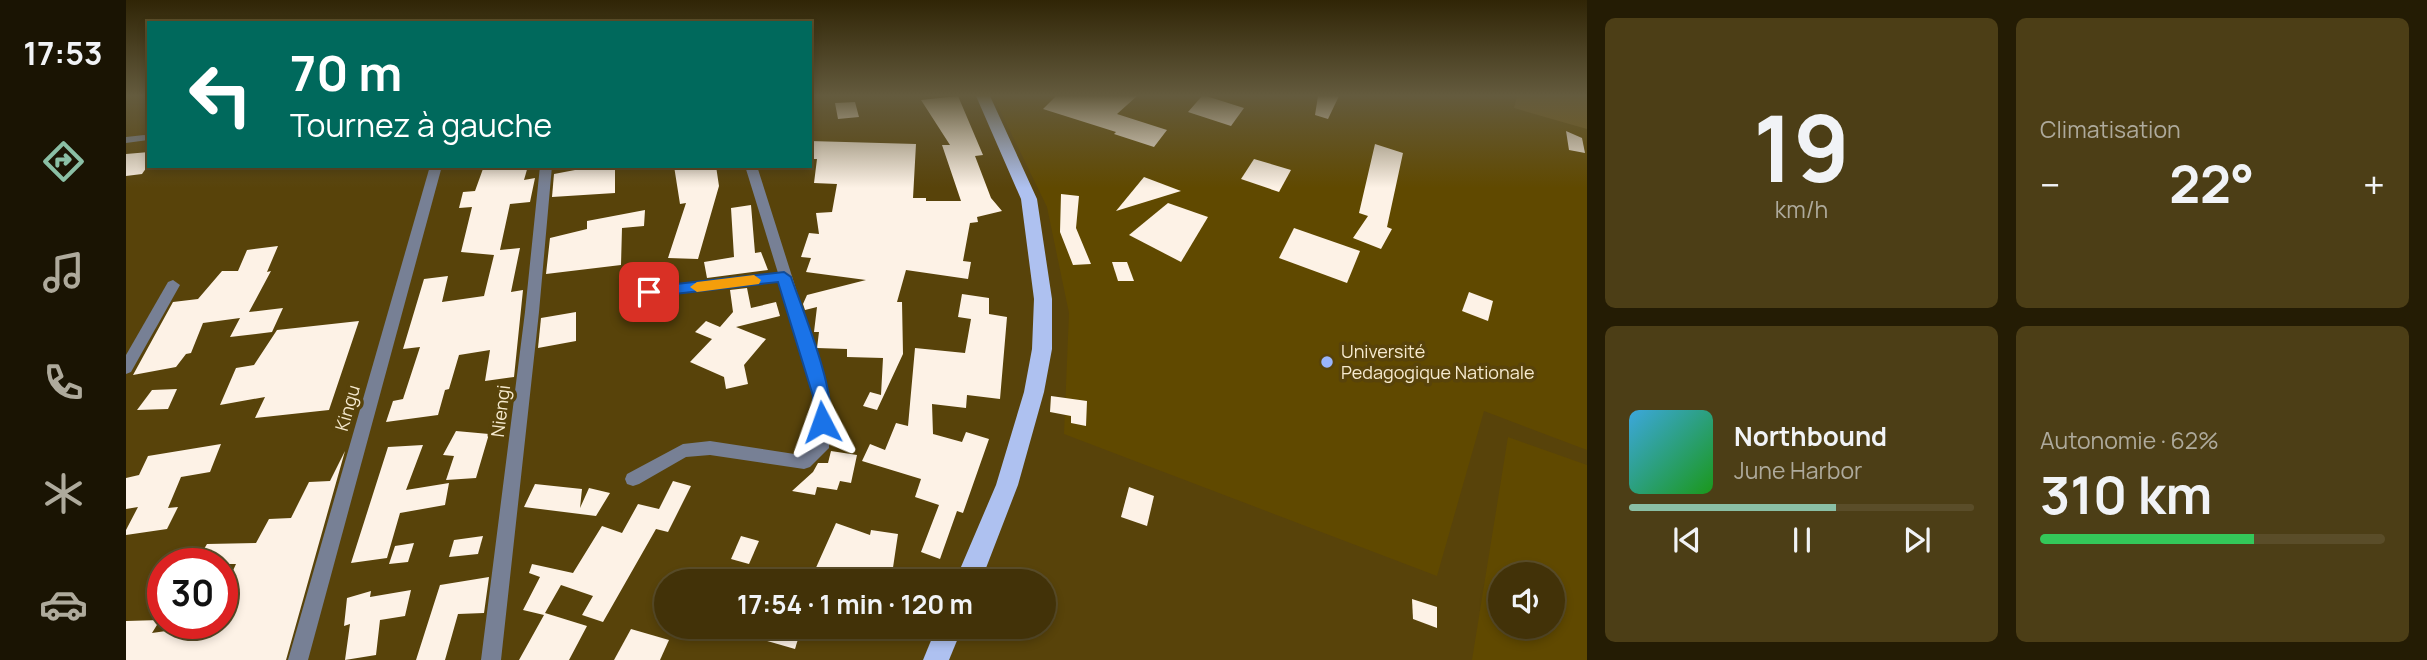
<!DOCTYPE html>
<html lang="fr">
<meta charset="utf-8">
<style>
body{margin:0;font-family:Manrope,sans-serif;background:#4c3e16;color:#f1f3f6;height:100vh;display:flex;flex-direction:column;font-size:26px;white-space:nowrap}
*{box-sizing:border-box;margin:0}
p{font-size:23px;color:#aeaa9c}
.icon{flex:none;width:38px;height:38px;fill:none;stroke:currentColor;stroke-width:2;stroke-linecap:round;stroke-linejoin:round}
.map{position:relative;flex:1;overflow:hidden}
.side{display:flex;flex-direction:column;gap:18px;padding:18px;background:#241c04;width:840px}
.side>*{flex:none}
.banner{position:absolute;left:21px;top:21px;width:665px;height:147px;border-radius:0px;box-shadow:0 4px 10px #0003,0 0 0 2px #5a4d29;background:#00695c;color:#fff;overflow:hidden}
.fabs{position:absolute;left:1362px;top:562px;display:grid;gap:14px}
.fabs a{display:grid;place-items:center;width:77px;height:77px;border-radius:50%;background:#423208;box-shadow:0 4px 10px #0003,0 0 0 2px #5a4d29;font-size:35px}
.speed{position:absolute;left:21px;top:548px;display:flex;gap:14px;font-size:35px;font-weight:700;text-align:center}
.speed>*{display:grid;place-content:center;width:91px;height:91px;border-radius:50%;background:#423208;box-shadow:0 4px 10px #0003,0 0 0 2px #5a4d29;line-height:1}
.speed .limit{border:10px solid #d22;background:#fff;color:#111}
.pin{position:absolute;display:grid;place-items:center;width:60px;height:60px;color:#fff;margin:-30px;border-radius:14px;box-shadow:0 4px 10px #0006}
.me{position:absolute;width:77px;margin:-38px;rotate:356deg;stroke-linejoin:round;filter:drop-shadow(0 0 5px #0008)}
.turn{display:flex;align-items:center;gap:24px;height:147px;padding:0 28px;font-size:32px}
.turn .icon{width:91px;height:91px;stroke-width:2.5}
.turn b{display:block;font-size:49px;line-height:60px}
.big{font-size:52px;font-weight:700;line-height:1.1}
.side .widget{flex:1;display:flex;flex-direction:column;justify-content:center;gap:10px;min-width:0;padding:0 24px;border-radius:10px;background:#4c3e16}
.side .dial{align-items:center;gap:0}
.dial b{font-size:91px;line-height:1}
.song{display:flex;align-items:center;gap:21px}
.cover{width:84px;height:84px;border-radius:10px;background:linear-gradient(135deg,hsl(200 70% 55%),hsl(120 70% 35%))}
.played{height:7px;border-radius:4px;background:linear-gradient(90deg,#8abfa5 60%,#5a4d29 60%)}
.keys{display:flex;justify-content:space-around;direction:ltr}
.heat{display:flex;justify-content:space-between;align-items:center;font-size:38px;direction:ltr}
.charge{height:10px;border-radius:5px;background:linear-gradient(90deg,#34c759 62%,#5a4d29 0)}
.side .tiles{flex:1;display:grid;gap:18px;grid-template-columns:repeat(2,1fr)}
.trip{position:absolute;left:528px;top:569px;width:402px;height:70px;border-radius:35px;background:#423208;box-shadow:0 4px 10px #0003,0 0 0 2px #5a4d29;font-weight:700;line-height:70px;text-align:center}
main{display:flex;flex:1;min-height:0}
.menu{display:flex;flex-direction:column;width:126px;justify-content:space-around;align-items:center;background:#1a1403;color:#aeaa9c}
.menu .icon{width:49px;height:49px}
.menu .current{color:#8abfa5}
.menu b{font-size:32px;color:#f1f3f6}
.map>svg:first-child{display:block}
.built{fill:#604900;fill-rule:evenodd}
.green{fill:#775d14}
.building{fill:#fdf2e6}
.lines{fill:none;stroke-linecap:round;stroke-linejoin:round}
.minor{fill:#778095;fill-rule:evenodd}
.trunk{fill:#aec1f0;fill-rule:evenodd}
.route{fill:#1a73e8;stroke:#114b97;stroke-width:2}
.slow{fill:#f59e0b}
.poi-dot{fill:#99b5fd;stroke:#58430a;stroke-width:2.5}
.labels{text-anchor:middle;stroke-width:7;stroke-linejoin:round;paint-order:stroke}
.poi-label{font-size:18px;fill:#f6eacf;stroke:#58430a;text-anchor:start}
.street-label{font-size:18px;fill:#f6eacf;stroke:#58430a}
</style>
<main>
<nav class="menu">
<b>17:53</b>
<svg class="icon current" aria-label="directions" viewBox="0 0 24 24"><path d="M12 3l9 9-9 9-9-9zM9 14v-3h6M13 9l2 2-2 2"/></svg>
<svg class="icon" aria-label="music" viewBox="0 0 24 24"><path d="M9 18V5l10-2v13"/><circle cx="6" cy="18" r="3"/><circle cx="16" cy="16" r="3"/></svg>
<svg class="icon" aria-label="phone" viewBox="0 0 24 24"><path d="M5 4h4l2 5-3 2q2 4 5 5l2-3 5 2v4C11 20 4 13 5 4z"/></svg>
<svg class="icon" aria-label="climate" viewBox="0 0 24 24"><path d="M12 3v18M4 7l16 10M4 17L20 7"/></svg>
<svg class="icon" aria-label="car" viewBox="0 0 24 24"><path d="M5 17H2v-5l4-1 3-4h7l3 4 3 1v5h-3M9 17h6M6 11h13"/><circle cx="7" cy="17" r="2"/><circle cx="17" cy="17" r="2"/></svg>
</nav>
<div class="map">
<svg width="1461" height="660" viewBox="0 0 1461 660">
<rect width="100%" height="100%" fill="#58430a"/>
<g class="built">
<polygon points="867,96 1461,96 1461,450 1358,411 1311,576 938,434 943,313 921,207"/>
<path d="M1382,437l79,28v195h-115zM1374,574h52v52h-52z"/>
</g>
<polygon class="green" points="1391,96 1461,96 1461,129 1388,108"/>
<g class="building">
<polygon points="832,96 857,155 849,156 865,198 876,211 851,217 852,222 844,223 837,261 845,262 842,279 780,270 771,302 776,302 777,354 751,410 737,406 744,392 755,395 757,358 721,357 721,349 691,348 693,332 688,332 691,307 679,310 677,304 681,295 740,280 680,272 685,258 675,257 683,233 693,234 690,213 706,212 711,184 688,183 691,159 684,159 684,141 790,144 787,198 800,198 800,201 835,201 816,145 824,145 795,100"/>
<polygon points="930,96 1011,96 991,114 1041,130 1028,147 988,134 990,132 917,109"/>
<polygon points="1076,96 1080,96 1118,108 1105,126 1062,112"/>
<polygon points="1192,96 1213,96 1202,119 1189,115"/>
<polygon points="729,102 733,117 712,119 709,103"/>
<polygon points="1440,131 1456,138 1459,153 1443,150"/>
<polygon points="1249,144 1277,153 1261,227 1266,229 1255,249 1227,238 1242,216 1233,213"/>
<polygon points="23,152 23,164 16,174 0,176 0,154"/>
<polygon points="1128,159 1165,170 1153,192 1115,179"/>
<polygon points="358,166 402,166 398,180 409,178 404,202 384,204 374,250 394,248 385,292 397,290 388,377 359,381 364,350 333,355 323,389 319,390 312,415 260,422 267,401 277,399 294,347 277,349 298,279 322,276 316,302 358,296 368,255 335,252 346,207 333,208 337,192 349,191"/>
<polygon points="470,166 489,166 489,193 426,197 428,174"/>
<polygon points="548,166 590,166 593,186 572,259 542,258 560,203 554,204"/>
<polygon points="1018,177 1055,191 990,211"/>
<polygon points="935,194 953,196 950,228 965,264 947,265 934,232"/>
<polygon points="1042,203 1082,217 1055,262 1003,235"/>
<polygon points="625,205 629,253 635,252 642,270 581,278 578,262 608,257 605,208"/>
<polygon points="519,210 518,226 496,228 495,265 420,274 424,238 461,229 461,221"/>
<polygon points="1168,228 1234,251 1221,283 1153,258"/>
<polygon points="152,246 141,272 145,271 123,312 157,308 146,332 104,337 114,318 77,323 65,353 60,354 50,367 7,375 47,302 72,299 96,271 112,271 121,250"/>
<polygon points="986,262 1001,262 1008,281 992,281"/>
<polygon points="621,288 625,308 650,302 654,316 610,327 640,339 618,365 622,384 600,389 598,377 564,362 586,339 569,332 580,321 594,327 607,312 604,290"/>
<polygon points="1343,292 1367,301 1362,321 1336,311"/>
<polygon points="836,294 863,298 863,314 881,317 874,399 841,395 840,408 806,404 807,434 836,442 840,432 863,439 837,513 831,511 814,559 795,552 813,505 789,497 795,479 736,461 744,444 759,450 770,423 782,426 789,348 839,353 845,319 832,317"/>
<polygon points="517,297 523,300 549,297 550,311 518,315"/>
<polygon points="450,312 450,341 412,348 415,318"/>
<polygon points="233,321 203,410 129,418 139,397 94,405 110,368 128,365 151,330"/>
<polygon points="51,389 42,409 11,410 26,390"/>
<polygon points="925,396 961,401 960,426 945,423 945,416 924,412"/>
<polygon points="330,431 363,434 350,478 320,480 328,456 317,455"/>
<polygon points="95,444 84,472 55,477 42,508 52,507 41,529 0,535 0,530 12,507 0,509 0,478 13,475 22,456"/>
<polygon points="297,445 280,490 323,483 319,505 274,513 261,558 225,563 262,447"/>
<polygon points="219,451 160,660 0,660 0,621 34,620 26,633 96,623 96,607 109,576 104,577 110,564 69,564 81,544 130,543 143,519 165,518 183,482 204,481"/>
<polygon points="705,451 731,455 725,483 714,481 711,490 691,487 689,495 666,491 687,472 692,463 702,463"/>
<polygon points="547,481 565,486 542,532 530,529 477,622 456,615 467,596 435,585 419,613 461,626 443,660 393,660 418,615 397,610 414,577 403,573 406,564 447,573 476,526 496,533 512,504 533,509"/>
<polygon points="409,484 456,489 454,508 463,488 484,493 470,516 398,507"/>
<polygon points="1003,487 1028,496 1021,526 995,517"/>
<polygon points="710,523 744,535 745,530 772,534 765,581 684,581"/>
<polygon points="357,536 352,554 323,557 328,540"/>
<polygon points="615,536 633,541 623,564 605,559"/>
<polygon points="288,543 282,562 263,564 269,546"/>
<polygon points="363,577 358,613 332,614 319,660 290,660 314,585"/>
<polygon points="285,590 279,616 254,620 250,655 219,660 224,624 218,626 221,598 245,591 244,597"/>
<polygon points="1286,599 1311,607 1311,628 1287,619"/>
<polygon points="608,626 676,626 669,649 607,631"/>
<polygon points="505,629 543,640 534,660 488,660"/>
</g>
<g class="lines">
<g class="minor">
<polygon points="18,135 22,136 22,140 0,143 0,137"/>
<polygon points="304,166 316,166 182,660 162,660"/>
<polygon points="414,166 426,166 413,312 375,660 355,660 399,312"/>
<polygon points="619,166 631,166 704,396 703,448 684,467 678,469 584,455 560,457 513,484 507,486 501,484 499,479 501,474 557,444 584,441 675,455 687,445 688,396 654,282 523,297 516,292 523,287 652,273"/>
<polygon points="47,280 54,285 5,372 0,374 0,355 42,282"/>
</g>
<g class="trunk">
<polygon points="850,96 864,96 911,199 926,299 926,349 918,392 892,485 855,581 829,581 870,485 898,392 906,349 908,299 895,199"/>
<polygon points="811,626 837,626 823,660 797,660"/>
</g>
</g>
<linearGradient id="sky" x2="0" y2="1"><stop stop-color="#302506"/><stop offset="0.51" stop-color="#645b3e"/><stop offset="1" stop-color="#645b3e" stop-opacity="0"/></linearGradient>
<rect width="1461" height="188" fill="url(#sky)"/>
<path class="route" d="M658,272l7,5c10,29 50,125 37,150h-13l-2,-5v-26l-35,-114 -129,15 -7,-5 7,-5z"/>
<polygon class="slow" points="628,275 635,280 633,284 571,292 564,287 571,282"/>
<circle class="poi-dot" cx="1201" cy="362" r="7"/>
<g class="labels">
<g class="poi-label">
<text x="1215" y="358">Université<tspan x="1215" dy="21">Pedagogique Nationale</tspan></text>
</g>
<g class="street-label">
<text transform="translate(222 408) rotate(-74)" y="6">Kingu</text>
<text transform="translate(375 411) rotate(-83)" y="6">Niengi</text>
</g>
</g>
</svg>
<div class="fabs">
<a><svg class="icon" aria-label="sound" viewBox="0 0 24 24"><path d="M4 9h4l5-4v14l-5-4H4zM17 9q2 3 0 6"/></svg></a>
</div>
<div class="speed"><div class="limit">30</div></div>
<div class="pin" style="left:523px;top:292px;background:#d93025"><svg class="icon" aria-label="arrive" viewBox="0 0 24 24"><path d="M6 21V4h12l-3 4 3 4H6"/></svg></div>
<svg class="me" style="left:696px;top:422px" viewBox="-20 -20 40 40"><path d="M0-17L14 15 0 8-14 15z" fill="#1a73e8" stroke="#fff" stroke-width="4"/></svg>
<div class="trip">17:54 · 1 min · 120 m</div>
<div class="banner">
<div class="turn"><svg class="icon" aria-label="left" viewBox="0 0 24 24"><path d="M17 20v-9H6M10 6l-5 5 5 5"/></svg><div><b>70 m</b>Tournez à gauche</div></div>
</div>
</div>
<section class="side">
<div class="tiles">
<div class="widget dial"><b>19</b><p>km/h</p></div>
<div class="widget"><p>Climatisation</p>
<div class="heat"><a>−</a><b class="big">22°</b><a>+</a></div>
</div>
<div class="widget">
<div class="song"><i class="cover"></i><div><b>Northbound</b><p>June Harbor</p></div></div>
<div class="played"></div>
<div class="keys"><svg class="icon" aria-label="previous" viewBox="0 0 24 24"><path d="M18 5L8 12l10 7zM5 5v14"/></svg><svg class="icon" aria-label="pause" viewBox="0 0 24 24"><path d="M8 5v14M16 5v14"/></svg><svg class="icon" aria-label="next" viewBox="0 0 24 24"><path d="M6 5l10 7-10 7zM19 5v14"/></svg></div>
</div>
<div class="widget"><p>Autonomie · 62%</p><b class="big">310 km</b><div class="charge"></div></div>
</div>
</section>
</main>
